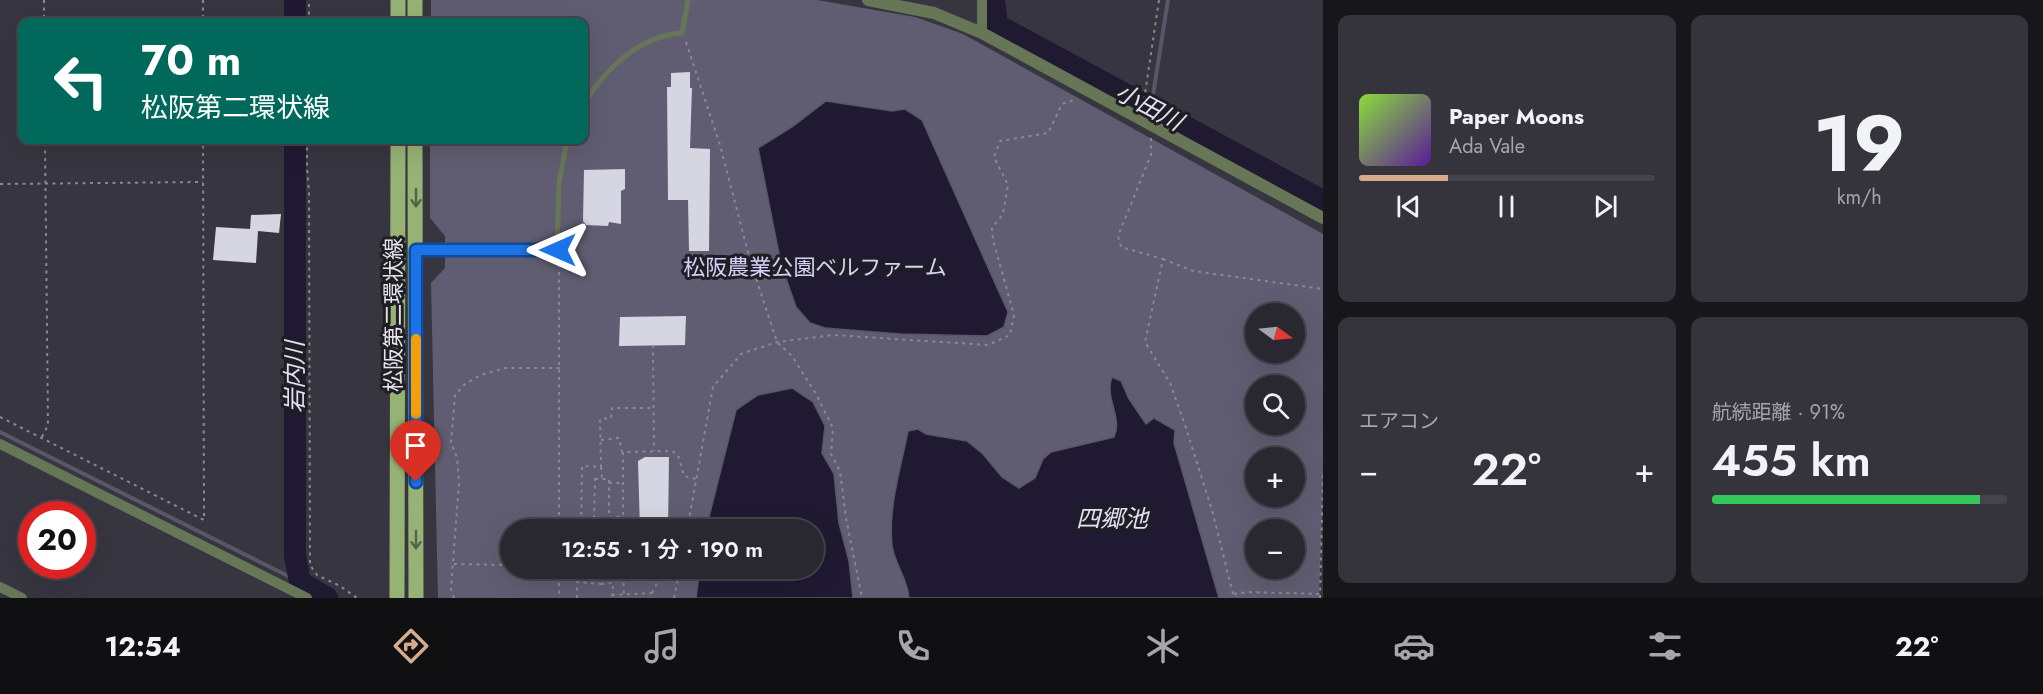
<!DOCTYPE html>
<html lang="ja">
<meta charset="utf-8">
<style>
body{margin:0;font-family:Jost,"Noto Sans JP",sans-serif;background:#35343c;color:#f1f3f6;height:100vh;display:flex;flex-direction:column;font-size:22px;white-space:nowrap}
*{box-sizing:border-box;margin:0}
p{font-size:20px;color:#a5a6ab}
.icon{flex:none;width:33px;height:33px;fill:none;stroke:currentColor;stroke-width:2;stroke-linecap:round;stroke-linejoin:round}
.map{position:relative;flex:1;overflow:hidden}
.sheet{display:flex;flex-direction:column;gap:15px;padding:15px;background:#17161a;width:720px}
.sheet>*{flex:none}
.top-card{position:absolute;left:18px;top:18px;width:570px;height:126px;border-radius:12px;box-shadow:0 6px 24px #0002,0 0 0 2px #45444c;background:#00695c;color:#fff;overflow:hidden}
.needle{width:39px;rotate:105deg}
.controls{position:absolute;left:1245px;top:303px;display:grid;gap:12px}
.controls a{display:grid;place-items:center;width:60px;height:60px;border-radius:50%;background:#292830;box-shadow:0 6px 24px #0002,0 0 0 2px #45444c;font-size:30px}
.speed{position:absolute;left:18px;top:501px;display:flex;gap:12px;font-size:30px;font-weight:700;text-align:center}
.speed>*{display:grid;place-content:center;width:78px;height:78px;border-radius:50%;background:#292830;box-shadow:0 6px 24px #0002,0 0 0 2px #45444c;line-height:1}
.speed .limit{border:9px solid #d22;background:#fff;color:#111}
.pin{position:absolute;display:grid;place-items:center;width:51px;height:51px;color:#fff;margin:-62px -26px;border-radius:50% 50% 50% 0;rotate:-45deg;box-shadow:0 0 6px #0007}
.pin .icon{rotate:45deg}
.me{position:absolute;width:66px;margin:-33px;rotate:270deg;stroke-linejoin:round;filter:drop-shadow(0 0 4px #0008)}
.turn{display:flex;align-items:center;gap:21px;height:126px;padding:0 24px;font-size:27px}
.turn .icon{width:78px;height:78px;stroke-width:2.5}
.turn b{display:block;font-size:42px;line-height:51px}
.big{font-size:45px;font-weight:600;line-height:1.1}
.sheet .tile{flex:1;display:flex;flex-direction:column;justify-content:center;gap:9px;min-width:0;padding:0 21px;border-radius:12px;background:#35343c}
.sheet .dial{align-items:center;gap:0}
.dial b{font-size:78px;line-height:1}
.song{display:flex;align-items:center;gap:18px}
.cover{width:72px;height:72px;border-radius:9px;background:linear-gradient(135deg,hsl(90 70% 55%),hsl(270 70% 35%))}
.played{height:6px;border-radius:3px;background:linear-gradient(90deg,#d6ab8b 30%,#45444c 30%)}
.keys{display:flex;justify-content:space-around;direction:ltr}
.heat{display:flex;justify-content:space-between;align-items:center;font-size:33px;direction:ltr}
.charge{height:9px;border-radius:4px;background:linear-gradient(90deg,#34c759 91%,#45444c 0)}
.sheet .tiles{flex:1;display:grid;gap:15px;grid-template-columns:repeat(2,1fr)}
.trip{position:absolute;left:500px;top:519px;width:324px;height:60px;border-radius:30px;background:#292830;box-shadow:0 6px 24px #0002,0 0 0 2px #45444c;font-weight:600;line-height:60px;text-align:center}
.tab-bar{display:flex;height:96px;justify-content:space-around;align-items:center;background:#101013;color:#a5a6ab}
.tab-bar .icon{width:42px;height:42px}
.tab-bar .current{color:#d6ab8b}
.tab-bar b{font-size:27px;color:#f1f3f6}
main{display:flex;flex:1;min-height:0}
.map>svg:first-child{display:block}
.green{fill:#605d72;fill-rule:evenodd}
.water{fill:#1f1932;stroke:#5a5669;stroke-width:1.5}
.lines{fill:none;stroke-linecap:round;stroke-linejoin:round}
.stream{stroke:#5a5669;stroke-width:4}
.river{stroke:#1f1932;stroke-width:22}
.building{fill:#d6d5e2}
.path{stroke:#8a8991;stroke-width:2;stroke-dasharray:3 4.5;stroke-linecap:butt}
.service{stroke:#687658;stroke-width:5}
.minor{stroke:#687658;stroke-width:10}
.tertiary{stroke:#687658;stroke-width:12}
.primary{stroke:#96b375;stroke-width:15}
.oneway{stroke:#556148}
.route-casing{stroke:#114b97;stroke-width:15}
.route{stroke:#1a73e8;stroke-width:10}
.slow{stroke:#f59e0b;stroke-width:10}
.labels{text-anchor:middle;stroke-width:6;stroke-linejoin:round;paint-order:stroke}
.park-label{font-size:22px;fill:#d7d0fd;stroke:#1f1e23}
.street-label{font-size:22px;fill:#e4e4ea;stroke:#1f1e23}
.water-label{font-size:24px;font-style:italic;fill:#e2dff6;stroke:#1f1e23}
</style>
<main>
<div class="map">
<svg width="1323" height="598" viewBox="0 0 1323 598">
<rect width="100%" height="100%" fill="#373640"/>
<path class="green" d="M431,0h386l98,17 48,17 360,200v248l-4,116h-881l-7,-315 14,-15v-32l-15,-18v-78h154v-118h-153zM1256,314h38v38h-38zM1256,386h38v38h-38zM1256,458h38v38h-38zM510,530h303v38h-303zM1256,530h38v38h-38z"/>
<g class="water">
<polygon points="826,101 892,111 905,109 922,120 1008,312 1004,327 987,336 900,334 825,328 810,323 796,307 781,264 758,148 792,127"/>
<path d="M1112,377l9,4 8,18 17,25 8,-6 21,12 -1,13 45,155h-310c-1,-19 -15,-35 -17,-53 -4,-38 9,-77 16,-114l10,-2 8,5 41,7 16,13 19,23 17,11 16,-10 8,-19 8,-7 63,-15c9,-20 -10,-39 -2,-60z"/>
<polygon points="792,388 813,402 825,426 822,453 834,474 839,523 849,561 853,598 696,598 700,569 813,568 813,530 706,529 736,410 758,395"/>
</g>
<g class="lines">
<g class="stream">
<polyline points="1151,108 1168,0"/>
<polyline points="0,432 300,582"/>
</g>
<g class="river">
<polyline points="994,0 997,25 1323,201"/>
<polyline points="295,22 295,0"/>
<polyline points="295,140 295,556 300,582 327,598"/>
</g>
</g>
<g class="building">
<polygon points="690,72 690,88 692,88 690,148 710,149 709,251 689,251 688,200 668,200 667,87 671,87 671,73"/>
<polygon points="625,169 625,189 621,191 621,224 609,222 608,226 586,225 583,221 584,170"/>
<polygon points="281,214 279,233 258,231 256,263 213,260 216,227 250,229 251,215"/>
<polygon points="686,316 685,345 619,346 620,317"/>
<polygon points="645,457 669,457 668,530 640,530 638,461"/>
</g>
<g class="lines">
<g class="path">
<polyline points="44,0 44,22"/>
<polyline points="203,0 203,22"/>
<polyline points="309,22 309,0"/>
<polyline points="686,42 720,145 750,260 777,342 792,356 816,394 833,428 831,454 840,471 846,518 862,598"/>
<polyline points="1143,107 1159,0"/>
<polyline points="1151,138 1151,155 1118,236 1121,247 1163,259 1145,342 1170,383 1185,425 1212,510 1234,598"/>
<polyline points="307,140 307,168 309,192 310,565 317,575 340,586 357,598"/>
<polyline points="0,184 203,182"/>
<polyline points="1163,259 1193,271 1323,289"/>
<polyline points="653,345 654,451"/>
<polyline points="0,417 204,520 203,140"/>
<polyline points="42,437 48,425 45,140"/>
<polyline points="601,440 619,438 622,452"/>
<polyline points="601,467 602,479"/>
<polygon points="595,479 609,479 609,518 594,518"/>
<polyline points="609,483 623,483"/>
<polyline points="609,518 623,516"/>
<polyline points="559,530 559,258 566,258"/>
<polyline points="581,530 582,466 601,467 600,419 611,418 612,408 653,408"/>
<polyline points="623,530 623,452 672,451 678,455 684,476 696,479"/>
<polyline points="687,530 713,387 741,354 777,342 833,335 988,345 1010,335 1014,315 993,240 992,228 1003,214 1008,185 994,157 1000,141 1048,133 1062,104 1077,99"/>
<polyline points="454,564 510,565"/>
<polyline points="559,568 559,598"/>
<polyline points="623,568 624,598"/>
<polyline points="601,584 613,583 612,598"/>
<polyline points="652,593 657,583 657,568"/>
<polyline points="1234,594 1247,592 1320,594"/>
<polyline points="612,595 652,593 651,598"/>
<polyline points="454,598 451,589 459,483 457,458 451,443 455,395 465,384 481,375 505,368 560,368"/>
<polyline points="577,598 577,582 601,584 601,568"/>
<polyline points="674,598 680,568"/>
<polyline points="1320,598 1323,475"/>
</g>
<g class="service">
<path d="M584,104c21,-35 55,-68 98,-71l6,-33"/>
<polyline points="416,250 557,250 559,183 567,140"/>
</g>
<g class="minor">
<polyline points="982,0 982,33"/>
<polyline points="0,444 307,598"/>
<polyline points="0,587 22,598"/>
</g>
<polyline class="tertiary" points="868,0 934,13 982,33 1323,218"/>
<g class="primary">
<polyline points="415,0 415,22"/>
<polyline points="398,22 398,0"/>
<polyline points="415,140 416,598"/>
<polyline points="397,598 398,140"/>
</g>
</g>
<defs><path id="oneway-shaft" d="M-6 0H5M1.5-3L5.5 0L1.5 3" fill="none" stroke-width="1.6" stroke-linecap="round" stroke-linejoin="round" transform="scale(1.5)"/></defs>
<g class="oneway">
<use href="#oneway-shaft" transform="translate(416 198) rotate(90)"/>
<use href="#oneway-shaft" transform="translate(416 540) rotate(90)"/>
</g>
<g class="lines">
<defs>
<polyline id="route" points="416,482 416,250 558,250"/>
</defs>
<use href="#route" class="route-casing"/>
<use href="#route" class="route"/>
<polyline class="slow" points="416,339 416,414"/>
</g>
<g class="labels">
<g class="park-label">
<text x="815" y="275">松阪農業公園ベルファーム</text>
</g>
<g class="street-label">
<text transform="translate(393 315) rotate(-90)" y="8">松阪第二環状線</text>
</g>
<g class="water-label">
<text transform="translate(1149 107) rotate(28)" y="8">小田川</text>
<text transform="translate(295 377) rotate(-90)" y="8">岩内川</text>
<text x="1112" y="527">四郷池</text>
</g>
</g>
</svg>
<div class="controls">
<a><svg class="needle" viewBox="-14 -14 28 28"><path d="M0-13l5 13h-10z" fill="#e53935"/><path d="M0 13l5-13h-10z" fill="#a5a6ab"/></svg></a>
<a><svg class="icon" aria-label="search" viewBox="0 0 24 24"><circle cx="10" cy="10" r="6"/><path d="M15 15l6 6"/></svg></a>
<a>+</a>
<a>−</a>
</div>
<div class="speed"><div class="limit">20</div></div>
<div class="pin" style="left:416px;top:482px;background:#d93025"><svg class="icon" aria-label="arrive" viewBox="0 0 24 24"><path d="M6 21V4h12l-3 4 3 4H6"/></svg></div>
<svg class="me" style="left:558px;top:250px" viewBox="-20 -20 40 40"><path d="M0-17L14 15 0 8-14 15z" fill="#1a73e8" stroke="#fff" stroke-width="4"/></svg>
<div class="trip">12:55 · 1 分 · 190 m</div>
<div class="top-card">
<div class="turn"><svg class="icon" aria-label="left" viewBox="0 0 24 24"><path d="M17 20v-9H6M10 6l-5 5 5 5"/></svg><div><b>70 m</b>松阪第二環状線</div></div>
</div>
</div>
<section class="sheet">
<div class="tiles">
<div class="tile">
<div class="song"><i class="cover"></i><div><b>Paper Moons</b><p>Ada Vale</p></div></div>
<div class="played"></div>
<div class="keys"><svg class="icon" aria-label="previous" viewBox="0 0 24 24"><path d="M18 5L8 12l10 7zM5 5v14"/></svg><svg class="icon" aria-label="pause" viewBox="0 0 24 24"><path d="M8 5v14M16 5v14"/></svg><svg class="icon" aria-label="next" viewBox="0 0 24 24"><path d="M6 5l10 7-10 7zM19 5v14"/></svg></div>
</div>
<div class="tile dial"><b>19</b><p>km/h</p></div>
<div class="tile"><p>エアコン</p>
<div class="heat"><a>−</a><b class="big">22°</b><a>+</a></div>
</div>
<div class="tile"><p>航続距離 · 91%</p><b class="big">455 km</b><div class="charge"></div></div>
</div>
</section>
</main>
<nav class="tab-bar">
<b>12:54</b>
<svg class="icon current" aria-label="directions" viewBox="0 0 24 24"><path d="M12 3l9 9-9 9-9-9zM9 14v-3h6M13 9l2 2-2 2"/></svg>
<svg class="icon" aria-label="music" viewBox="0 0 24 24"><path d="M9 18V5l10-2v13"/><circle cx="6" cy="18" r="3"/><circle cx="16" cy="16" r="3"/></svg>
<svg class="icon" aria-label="phone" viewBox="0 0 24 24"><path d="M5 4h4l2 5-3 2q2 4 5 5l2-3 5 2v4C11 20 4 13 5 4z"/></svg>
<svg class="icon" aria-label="climate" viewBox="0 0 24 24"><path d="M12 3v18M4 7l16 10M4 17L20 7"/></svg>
<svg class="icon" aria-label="car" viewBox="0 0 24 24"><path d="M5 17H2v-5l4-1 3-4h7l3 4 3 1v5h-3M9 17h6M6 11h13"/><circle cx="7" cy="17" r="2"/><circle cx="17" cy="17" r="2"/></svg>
<svg class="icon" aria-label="filters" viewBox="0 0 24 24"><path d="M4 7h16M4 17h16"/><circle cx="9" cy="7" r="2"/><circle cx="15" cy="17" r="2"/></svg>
<b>22°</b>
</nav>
